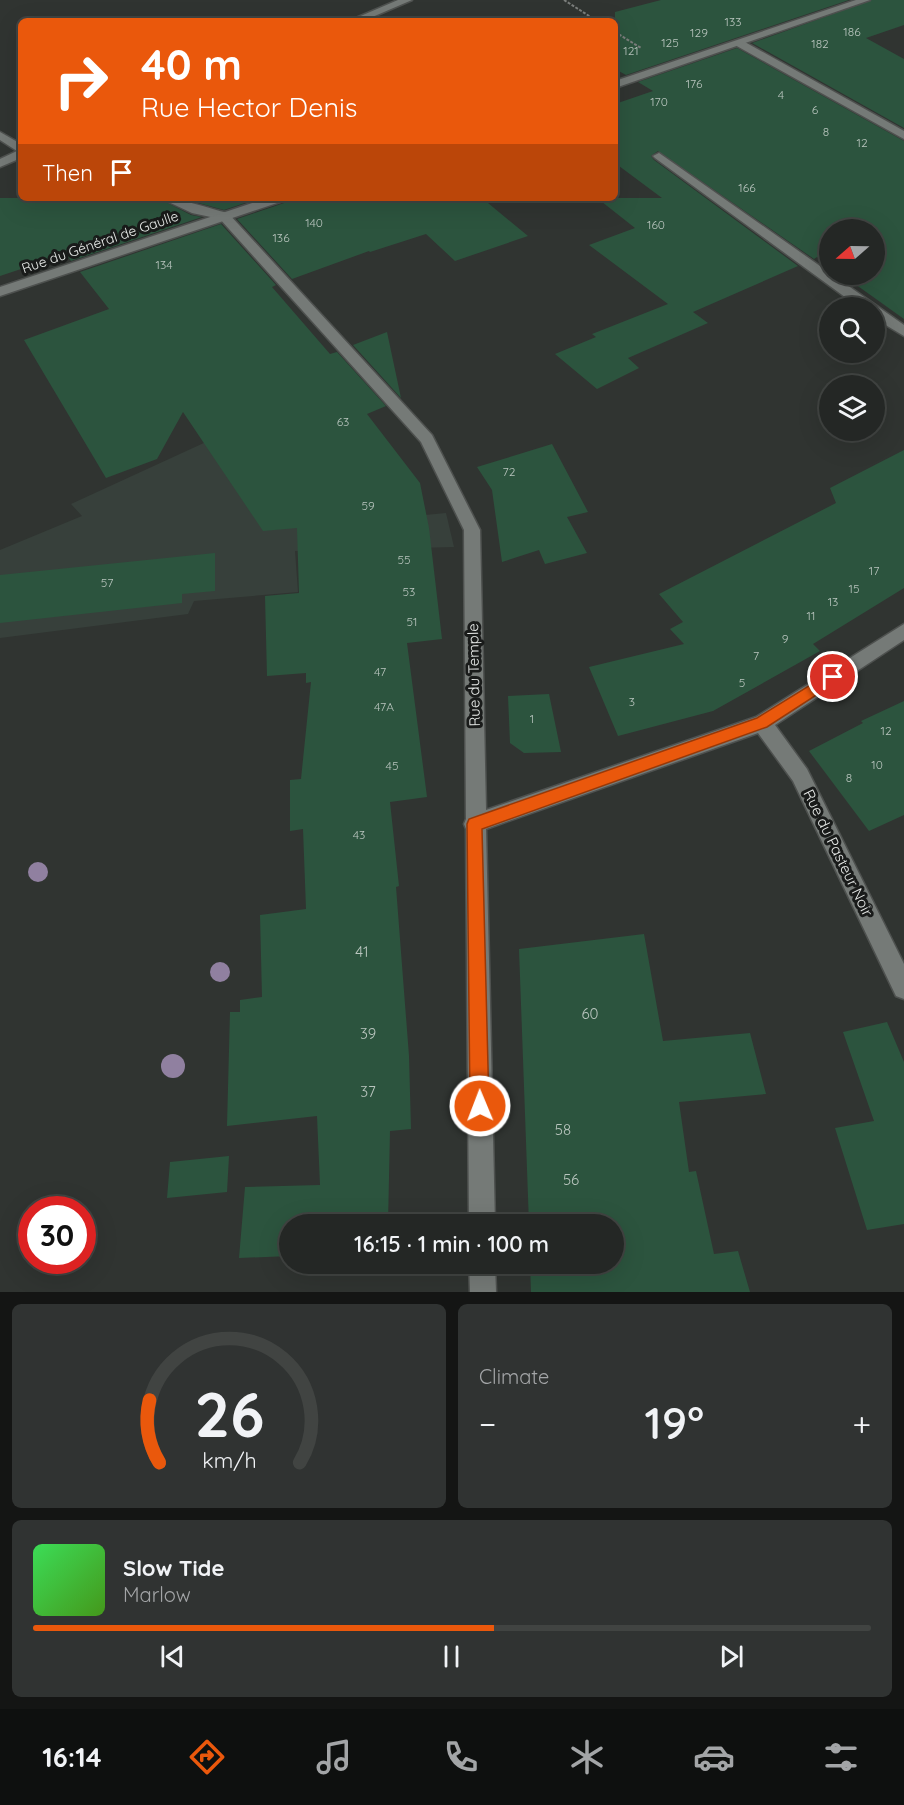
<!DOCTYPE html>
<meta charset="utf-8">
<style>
body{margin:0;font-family:Quicksand,sans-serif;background:#303332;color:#f1f3f6;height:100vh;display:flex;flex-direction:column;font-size:22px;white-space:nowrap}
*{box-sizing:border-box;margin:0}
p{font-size:20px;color:#a3a5a7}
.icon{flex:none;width:33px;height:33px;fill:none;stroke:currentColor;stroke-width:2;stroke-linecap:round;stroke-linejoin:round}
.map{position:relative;height:1292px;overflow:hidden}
.drawer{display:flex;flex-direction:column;gap:12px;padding:12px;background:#141514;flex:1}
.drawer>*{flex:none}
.top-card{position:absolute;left:18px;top:18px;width:600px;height:183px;border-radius:9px;box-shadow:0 6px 24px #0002,0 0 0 2px #414442;background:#ea580c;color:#fff;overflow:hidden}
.needle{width:39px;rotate:250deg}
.fabs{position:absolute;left:819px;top:219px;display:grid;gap:12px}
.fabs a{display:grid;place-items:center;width:66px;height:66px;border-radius:50%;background:#242725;box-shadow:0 6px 24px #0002,0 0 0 2px #414442;font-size:30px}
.speed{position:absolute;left:18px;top:1196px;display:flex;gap:12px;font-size:30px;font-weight:700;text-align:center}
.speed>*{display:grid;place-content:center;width:78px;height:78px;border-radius:50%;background:#242725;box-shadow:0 6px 24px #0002,0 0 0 2px #414442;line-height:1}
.speed .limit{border:9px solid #d22;background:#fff;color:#111}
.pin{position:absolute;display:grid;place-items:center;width:51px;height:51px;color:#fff;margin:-26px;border:3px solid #fff;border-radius:50%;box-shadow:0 2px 6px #0007}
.me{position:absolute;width:66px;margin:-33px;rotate:359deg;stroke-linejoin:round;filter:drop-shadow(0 0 4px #0008)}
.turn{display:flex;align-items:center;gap:21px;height:126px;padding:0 24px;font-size:27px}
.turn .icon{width:78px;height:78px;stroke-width:2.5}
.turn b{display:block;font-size:42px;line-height:51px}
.then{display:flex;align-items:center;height:57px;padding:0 24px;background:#0003;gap:12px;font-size:22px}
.big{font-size:45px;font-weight:600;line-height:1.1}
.drawer .card{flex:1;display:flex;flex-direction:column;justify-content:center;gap:9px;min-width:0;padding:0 21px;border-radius:9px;background:#303332}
.drawer .dial{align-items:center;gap:0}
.dial svg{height:156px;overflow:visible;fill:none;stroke:#414442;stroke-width:7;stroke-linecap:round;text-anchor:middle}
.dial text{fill:#f1f3f6;stroke:none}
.song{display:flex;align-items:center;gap:18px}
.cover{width:72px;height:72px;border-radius:9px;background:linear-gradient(135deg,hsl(130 70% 55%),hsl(100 70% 35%))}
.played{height:6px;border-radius:3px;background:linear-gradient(90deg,#ea580c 55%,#414442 55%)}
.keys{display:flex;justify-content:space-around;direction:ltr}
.heat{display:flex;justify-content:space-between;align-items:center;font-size:33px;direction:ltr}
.drawer .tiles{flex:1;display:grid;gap:12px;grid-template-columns:1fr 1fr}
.card:last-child{grid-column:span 2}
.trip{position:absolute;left:279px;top:1214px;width:345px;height:60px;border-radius:30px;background:#242725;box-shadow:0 6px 24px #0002,0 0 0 2px #414442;font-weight:600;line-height:60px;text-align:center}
.tab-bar{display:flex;height:96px;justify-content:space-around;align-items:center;background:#0e100f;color:#a3a5a7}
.tab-bar .icon{width:42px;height:42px}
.tab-bar .selected{color:#ea580c}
.tab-bar b{font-size:27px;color:#f1f3f6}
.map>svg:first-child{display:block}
.built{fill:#37403b}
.building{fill:#2c543e}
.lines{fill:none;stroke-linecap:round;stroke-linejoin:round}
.lane-casing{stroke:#4e514f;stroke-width:3}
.street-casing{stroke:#4e514f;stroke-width:3}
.secondary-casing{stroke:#4e514f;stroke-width:3}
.path{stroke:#7a7d7b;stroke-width:2;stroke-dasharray:3 1.5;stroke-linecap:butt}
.lane{fill:#757a77;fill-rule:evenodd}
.street{fill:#757a77;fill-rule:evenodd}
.secondary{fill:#757a77;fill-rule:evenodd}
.tree{fill:#9080a0}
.route{fill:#ea580c;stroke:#983908;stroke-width:1.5}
.labels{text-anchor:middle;stroke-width:6;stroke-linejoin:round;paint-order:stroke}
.number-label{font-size:12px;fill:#b9c5be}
.far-street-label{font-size:14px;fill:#e8ebe9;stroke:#191b1a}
.street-label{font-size:15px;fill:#e8ebe9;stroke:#191b1a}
.near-number-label{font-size:15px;fill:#b9c5be}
</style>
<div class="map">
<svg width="904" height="1292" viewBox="0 0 904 1292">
<rect width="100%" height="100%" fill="#303431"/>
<polygon class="built" points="206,442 267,530 446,513 454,547 295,551 298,592 194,601 188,614 0,638 0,550 82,516 71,504"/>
<g class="building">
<polygon points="661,0 849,0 626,75 615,69 615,12"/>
<polygon points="872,0 904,0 904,25 866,38 904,59 904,128 752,43"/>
<polygon points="737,48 904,141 904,319 841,274 874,274 874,230 830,230 830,266 817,257 814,259 658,151 651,156 654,160 798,266 693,312 708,323 628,358 639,368 597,389 555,354 596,337 592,334 668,304 589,245 635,228 597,198 662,198 615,163 615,104 653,91 638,82"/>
<polygon points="0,198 158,198 191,215 202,217 71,261 66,254 0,276"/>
<polygon points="180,198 260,198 224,210"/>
<polygon points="287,198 482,198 528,236 455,261 426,234 370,252 369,251 292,279 237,219 284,203"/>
<polygon points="221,224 276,285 272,287 330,354 337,352 386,406 367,414 420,483 429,528 442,639 407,643 427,797 390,802 399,886 396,887 409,1056 411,1129 390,1131 388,1224 290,1224 290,1256 239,1258 245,1187 320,1185 317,1116 227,1126 230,1012 240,1012 240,1000 262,997 260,915 306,909 303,829 290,831 290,780 301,779 311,682 306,683 306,673 267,676 265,596 299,593 297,528 263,531 183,412 157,459 106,478 24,340 109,309 80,272"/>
<polygon points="387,332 401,398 353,345"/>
<polygon points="552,444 588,512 567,517 587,553 545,564 539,550 502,562 492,490 477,467"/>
<polygon points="904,450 904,588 813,644 820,651 713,711 618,736 589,667 684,644 670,629 683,622 659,594 836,503 830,488"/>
<polygon points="215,553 215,591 182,594 182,603 0,623 0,575"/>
<polygon points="549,694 561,752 524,753 510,743 508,696"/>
<polygon points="904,701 904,815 869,831 809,751 863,723 861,721"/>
<polygon points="644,934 663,1041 750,1033 766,1094 679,1102 689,1172 696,1171 714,1254 738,1251 750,1292 531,1292 530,1263 614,1263 614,1224 529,1224 519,949"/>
<polygon points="887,1022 904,1062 904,1224 867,1230 835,1128 874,1121 843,1032"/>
<polygon points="229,1156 227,1192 167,1198 170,1162"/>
</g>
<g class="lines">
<defs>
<polygon id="lane" points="659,153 904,325 904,336 874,318 874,308 860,308 655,158 653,156"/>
<g id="street">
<polygon points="398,0 412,0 363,21 349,21"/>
<polygon points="735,41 743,41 904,131 904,139 735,45"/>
<polygon points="0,132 21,144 21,158 0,167 0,159 17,151 0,140"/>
<path d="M160,198c23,0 46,10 68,15l204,222 48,95 6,280 270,-93 148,-93v16l-129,85 32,44 97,195v35l-8,-3 -103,-215 -35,-48 -272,96 9,395h-26l-3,-395 -2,-5 2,-5 -2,-289 -43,-88 -201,-223 -28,-6z"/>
<polygon points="469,1263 495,1263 496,1292 470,1292"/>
</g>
<g id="secondary">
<polygon points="856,0 870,0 615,88 615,81"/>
<polygon points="267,198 285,198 283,201 0,296 0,287"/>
</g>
</defs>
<use href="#lane" class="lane-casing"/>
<use href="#street" class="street-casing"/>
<use href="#secondary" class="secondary-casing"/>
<g class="path">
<polyline points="564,0 597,21"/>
<polyline points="615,32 641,48"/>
</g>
<use href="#lane" class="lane"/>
<use href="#street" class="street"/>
<use href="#secondary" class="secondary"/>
</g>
<g class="tree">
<circle cx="38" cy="872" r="10"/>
<circle cx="220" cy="972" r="10"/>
<circle cx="173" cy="1066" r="12"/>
</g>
<polygon class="route" points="833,671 838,673 840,677 838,681 767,727 482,829 489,1106 486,1113 480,1115 473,1113 470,1106 467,824 469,819 757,718"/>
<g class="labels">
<g class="number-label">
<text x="733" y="26">133</text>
<text x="852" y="36">186</text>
<text x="699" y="37">129</text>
<text x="670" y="47">125</text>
<text x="820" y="48">182</text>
<text x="631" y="55">121</text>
<text x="694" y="88">176</text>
<text x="781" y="99">4</text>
<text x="659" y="106">170</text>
<text x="815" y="114">6</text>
<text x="826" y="136">8</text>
<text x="862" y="147">12</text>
<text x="747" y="192">166</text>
<text x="314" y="227">140</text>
<text x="656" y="229">160</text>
<text x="281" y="242">136</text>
<text x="164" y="269">134</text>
<text x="343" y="426">63</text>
<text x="509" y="476">72</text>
<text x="368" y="510">59</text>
<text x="404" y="564">55</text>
<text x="874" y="575">17</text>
<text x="107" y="587">57</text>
<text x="854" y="593">15</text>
<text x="409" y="596">53</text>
<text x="833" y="606">13</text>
<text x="811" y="620">11</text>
<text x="412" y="626">51</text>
<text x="785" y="643">9</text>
<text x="756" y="660">7</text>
<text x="380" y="676">47</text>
<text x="742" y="687">5</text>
<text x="632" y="706">3</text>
<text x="384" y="711">47A</text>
<text x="532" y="723">1</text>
<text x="886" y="735">12</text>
<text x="877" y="769">10</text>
<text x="392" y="770">45</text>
<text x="849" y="782">8</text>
<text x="359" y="839">43</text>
</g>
<g class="far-street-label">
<text transform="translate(100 242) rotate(-19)" y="5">Rue du Général de Gaulle</text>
</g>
<g class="street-label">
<text transform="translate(474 675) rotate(-91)" y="5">Rue du Temple</text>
<text transform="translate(838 853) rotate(64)" y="5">Rue du Pasteur Noir</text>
</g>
<g class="near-number-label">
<text x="362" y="957">41</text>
<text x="590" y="1019">60</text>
<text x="368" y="1039">39</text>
<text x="368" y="1097">37</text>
<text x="563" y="1135">58</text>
<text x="571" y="1185">56</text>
</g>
</g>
</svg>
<div class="fabs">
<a><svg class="needle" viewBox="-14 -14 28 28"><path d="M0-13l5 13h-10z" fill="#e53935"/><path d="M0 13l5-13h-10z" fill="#a3a5a7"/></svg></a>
<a><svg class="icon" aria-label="search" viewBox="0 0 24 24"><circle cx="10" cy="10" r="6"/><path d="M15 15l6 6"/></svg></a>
<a><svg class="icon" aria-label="layers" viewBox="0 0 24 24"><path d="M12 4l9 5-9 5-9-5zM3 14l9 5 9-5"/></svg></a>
</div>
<div class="speed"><div class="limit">30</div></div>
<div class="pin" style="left:833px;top:677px;background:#d93025"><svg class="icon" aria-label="arrive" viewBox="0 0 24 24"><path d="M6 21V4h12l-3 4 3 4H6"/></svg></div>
<svg class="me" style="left:480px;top:1106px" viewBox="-20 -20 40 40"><circle r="17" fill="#ea580c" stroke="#fff" stroke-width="3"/><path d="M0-11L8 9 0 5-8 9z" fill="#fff"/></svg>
<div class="trip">16:15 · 1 min · 100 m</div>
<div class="top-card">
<div class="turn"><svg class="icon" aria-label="right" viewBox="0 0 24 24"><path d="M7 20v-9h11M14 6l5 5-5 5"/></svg><div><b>40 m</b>Rue Hector Denis</div></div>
<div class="then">Then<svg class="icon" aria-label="arrive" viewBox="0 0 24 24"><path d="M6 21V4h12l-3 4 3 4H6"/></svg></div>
</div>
</div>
<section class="drawer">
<div class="tiles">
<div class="card dial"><svg viewBox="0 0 100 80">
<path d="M14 69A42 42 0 1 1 86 69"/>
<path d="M14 69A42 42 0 0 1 9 37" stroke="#ea580c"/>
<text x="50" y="56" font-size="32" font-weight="700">26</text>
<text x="50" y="72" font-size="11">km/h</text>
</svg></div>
<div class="card"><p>Climate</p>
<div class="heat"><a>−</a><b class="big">19°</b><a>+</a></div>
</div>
<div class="card">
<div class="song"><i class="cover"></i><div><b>Slow Tide</b><p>Marlow</p></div></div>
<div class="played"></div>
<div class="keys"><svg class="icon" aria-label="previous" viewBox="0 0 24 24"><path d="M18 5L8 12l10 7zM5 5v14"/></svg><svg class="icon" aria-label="pause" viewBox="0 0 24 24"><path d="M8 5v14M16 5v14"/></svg><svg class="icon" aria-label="next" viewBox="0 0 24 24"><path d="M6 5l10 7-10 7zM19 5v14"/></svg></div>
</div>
</div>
</section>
<nav class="tab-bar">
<b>16:14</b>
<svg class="icon selected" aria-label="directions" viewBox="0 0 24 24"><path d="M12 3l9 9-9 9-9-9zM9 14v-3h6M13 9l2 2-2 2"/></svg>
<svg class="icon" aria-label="music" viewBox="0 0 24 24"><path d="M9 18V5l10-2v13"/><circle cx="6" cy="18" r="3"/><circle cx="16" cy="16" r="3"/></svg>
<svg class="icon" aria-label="phone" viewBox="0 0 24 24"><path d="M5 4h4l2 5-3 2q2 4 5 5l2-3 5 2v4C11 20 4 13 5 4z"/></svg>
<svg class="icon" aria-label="climate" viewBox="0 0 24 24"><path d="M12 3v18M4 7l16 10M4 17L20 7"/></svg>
<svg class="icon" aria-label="car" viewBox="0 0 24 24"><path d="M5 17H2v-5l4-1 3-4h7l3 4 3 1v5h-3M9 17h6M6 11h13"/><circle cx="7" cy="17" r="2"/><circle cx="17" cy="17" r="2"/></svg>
<svg class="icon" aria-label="filters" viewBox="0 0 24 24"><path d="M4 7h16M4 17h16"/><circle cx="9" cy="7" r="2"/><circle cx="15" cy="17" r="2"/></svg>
</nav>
